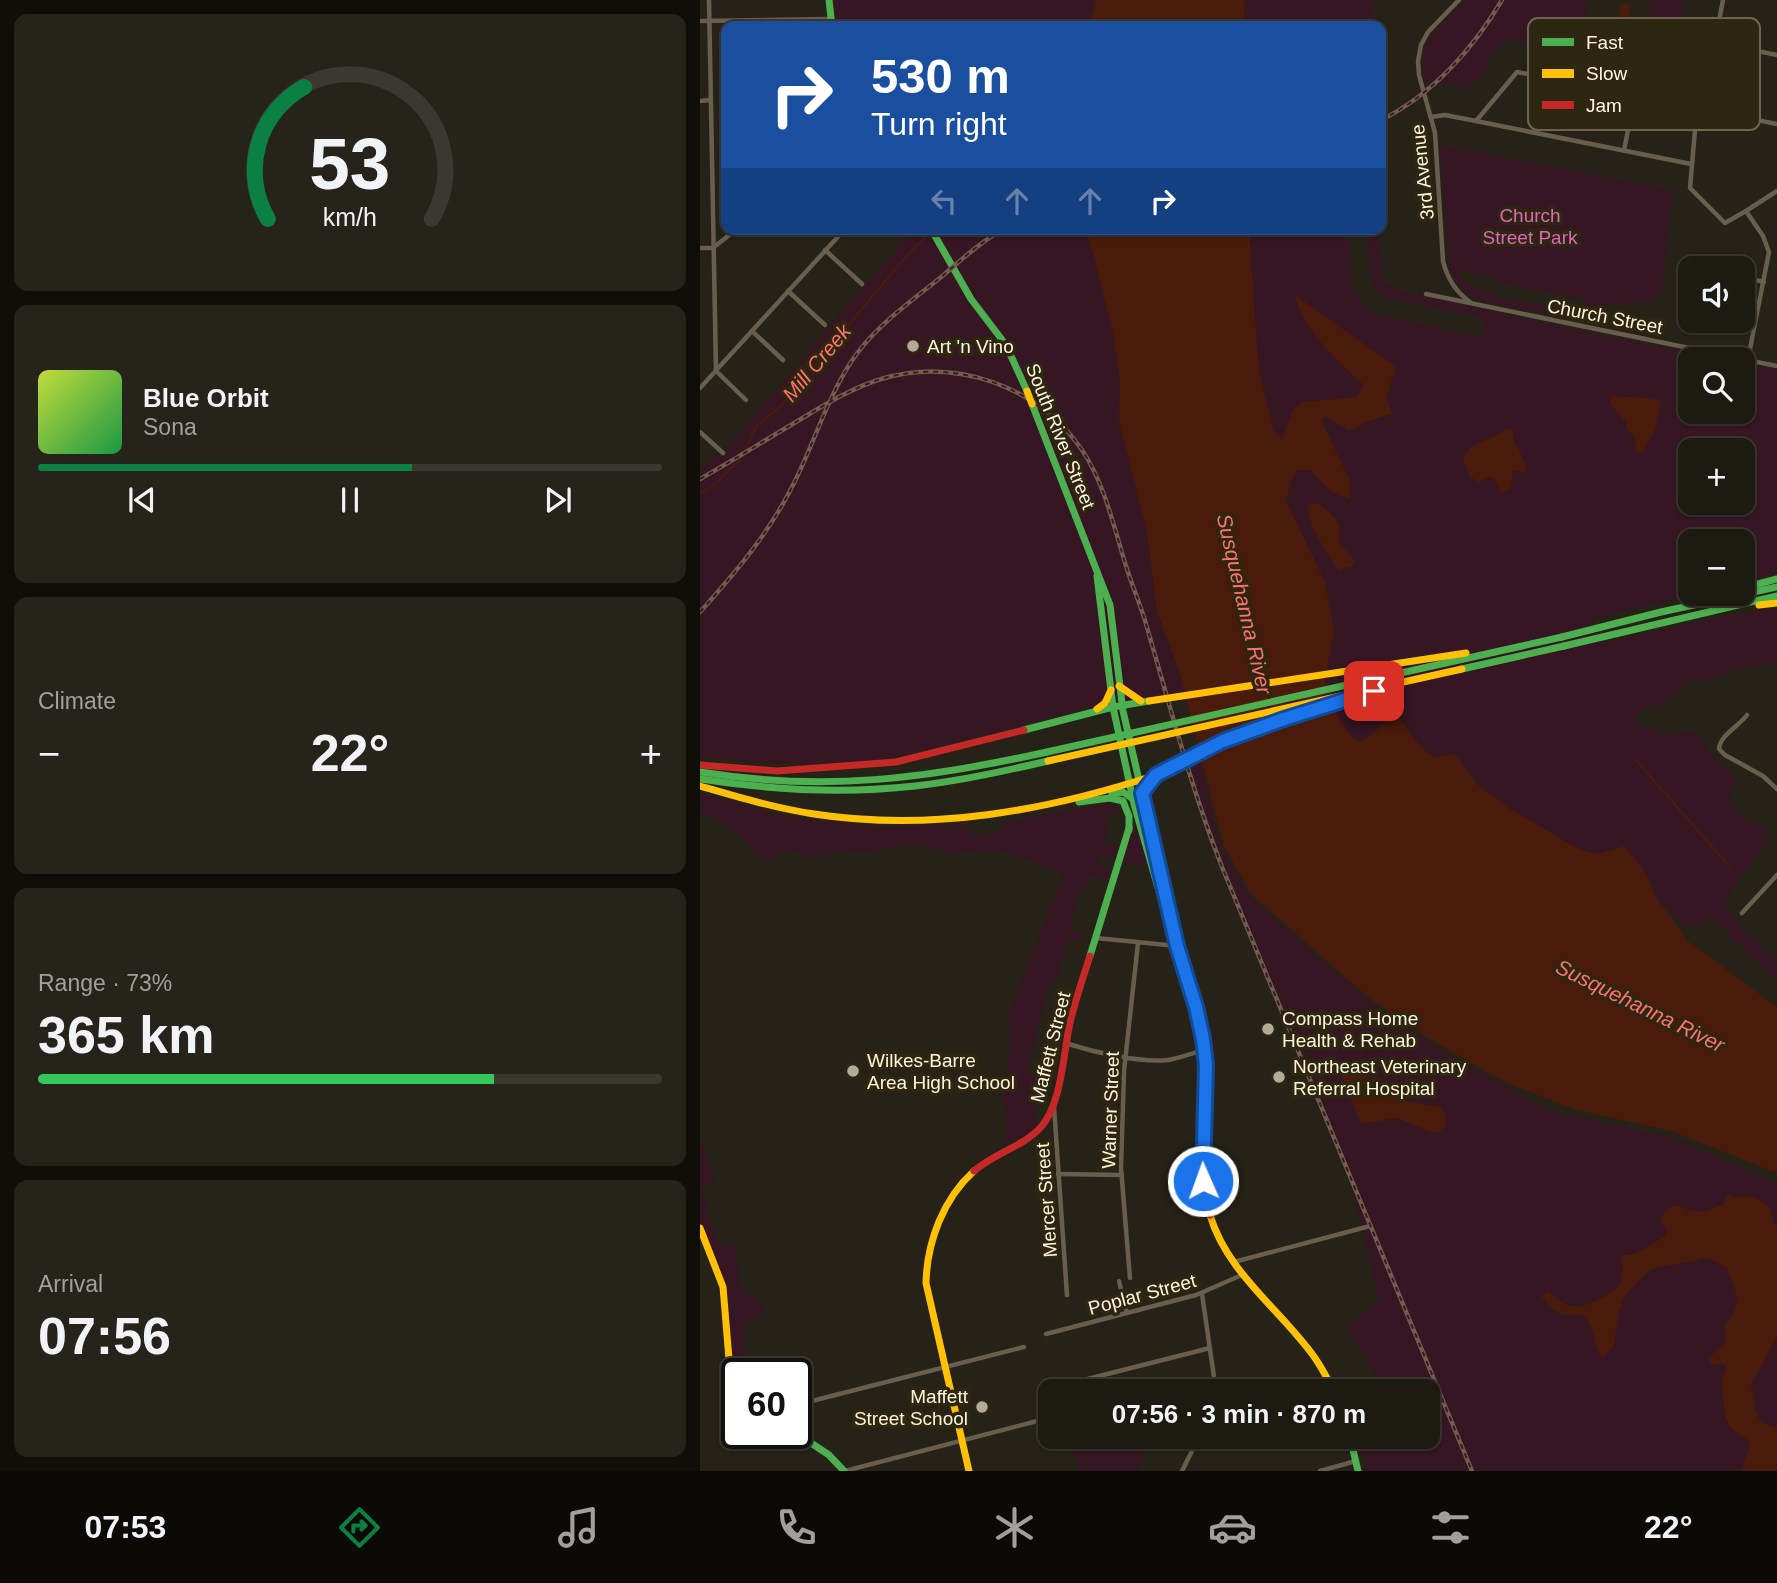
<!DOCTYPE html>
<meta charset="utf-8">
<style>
body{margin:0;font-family:Arial,sans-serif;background:#25231a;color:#f1f3f6;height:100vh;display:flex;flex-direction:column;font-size:26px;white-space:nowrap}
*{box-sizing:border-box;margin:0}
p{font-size:23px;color:#a0a19f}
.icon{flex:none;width:38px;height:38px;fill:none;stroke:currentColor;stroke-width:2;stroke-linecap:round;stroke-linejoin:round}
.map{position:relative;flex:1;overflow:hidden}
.side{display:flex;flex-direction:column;gap:14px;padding:14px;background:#100e09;width:700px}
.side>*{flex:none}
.banner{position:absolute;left:21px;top:21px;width:665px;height:214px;border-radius:14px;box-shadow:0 2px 5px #0004,0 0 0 2px #3b3831;background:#1a4fa0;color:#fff;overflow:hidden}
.buttons{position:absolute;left:978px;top:256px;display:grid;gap:14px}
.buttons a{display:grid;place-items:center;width:77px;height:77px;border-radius:14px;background:#1d1a11;box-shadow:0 2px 5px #0004,0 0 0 2px #3b3831;font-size:35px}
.speed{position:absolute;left:21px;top:1358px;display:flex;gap:14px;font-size:35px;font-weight:700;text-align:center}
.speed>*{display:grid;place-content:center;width:91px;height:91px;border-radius:50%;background:#1d1a11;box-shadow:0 2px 5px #0004,0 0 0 2px #3b3831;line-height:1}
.speed .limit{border:4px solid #111;border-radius:10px;background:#fff;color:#111}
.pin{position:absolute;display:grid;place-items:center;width:60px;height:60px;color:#fff;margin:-30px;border-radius:14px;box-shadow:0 4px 10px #0006}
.me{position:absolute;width:77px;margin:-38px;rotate:358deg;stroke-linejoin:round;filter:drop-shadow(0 0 5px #0008)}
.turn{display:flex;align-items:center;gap:24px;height:147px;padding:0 35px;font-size:32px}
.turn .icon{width:91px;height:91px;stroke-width:2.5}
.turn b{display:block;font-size:49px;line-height:60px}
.lanes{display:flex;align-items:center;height:66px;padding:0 35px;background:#0003;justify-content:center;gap:35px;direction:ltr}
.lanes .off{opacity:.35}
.big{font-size:52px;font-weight:700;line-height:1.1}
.side .card{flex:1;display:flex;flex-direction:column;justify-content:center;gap:10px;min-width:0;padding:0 24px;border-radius:14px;background:#25231a}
.side .dial{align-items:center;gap:0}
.dial svg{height:182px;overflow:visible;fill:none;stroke:#3b3831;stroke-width:7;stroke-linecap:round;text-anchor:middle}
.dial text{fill:#f1f3f6;stroke:none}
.song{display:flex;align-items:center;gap:21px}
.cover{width:84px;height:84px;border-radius:10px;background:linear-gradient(135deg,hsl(70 70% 55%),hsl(140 70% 35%))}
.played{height:7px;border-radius:4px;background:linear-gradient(90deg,#0b8043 60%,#3b3831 60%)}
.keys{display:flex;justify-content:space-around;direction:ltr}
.heat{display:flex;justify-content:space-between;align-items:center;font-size:38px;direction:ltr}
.charge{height:10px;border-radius:5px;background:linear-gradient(90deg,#34c759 73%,#3b3831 0)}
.trip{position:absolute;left:338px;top:1379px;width:402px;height:70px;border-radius:14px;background:#1d1a11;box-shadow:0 2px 5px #0004,0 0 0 2px #3b3831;font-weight:700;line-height:70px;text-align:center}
.tab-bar{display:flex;height:112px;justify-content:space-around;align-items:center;background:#0c0a07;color:#a0a19f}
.tab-bar .icon{width:49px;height:49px}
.tab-bar .current{color:#0b8043}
.tab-bar b{font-size:32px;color:#f1f3f6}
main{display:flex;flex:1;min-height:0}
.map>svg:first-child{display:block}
.green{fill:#351622;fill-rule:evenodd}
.water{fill:#4a1a0b}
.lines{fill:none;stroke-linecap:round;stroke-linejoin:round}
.stream{stroke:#4a1a0b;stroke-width:2}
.street{stroke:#685e4d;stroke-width:4.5}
.fast{stroke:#4caf50;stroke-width:7}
.slow{stroke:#ffc107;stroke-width:7}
.jam{stroke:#c62828;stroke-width:7}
.rail-casing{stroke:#765854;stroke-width:4.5}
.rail{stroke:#2d2611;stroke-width:2;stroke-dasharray:5;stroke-linecap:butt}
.fast-bridge{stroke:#4caf50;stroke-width:7}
.slow-bridge{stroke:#ffc107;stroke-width:7}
.route-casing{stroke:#114b97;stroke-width:18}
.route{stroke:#1a73e8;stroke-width:12}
.poi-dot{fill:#b3ab98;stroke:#2d2611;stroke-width:2.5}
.labels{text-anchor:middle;stroke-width:7;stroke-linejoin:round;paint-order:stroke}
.street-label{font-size:19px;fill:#fff5dd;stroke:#2d2611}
.park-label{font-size:19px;fill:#e365b9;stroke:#2d2611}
.poi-label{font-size:19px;fill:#fff5dd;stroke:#2d2611;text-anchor:start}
.water-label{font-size:21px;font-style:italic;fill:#ff726b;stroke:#2d2611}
.key{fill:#2d2611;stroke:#6c644e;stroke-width:2}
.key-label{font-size:19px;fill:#fff5dd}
</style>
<main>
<section class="side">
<div class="card dial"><svg viewBox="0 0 100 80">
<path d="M14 69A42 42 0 1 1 86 69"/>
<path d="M14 69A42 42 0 0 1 30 11" stroke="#0b8043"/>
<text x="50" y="56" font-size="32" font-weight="700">53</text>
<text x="50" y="72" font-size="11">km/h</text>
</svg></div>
<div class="card">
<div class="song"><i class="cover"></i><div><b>Blue Orbit</b><p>Sona</p></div></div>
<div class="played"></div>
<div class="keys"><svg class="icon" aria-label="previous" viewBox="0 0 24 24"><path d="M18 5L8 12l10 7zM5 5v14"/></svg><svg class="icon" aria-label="pause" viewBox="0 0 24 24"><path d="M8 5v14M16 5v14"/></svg><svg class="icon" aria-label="next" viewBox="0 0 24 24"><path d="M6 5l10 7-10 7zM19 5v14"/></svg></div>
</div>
<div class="card"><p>Climate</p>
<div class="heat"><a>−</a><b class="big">22°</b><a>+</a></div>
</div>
<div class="card"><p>Range · 73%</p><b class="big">365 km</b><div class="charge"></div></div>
<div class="card"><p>Arrival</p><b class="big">07:56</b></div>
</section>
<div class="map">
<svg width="1077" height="1471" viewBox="0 0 1077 1471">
<rect width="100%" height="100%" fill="#272217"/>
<g class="green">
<polygon points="133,0 397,0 388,26 137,26"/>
<polygon points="545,0 674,0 670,26 543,26"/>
<path d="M764,0h124l-10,47 -38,-8 -7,6 -27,-5 -20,22 4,4 -16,17 -10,5 -31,-8 -8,4c-10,-43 12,-56 39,-84z"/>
<polygon points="951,0 984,0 977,30 949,24 951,16 948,15"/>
<path d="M740,145l233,45 -11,100 -11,12 -43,2 -13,19 -111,-21 -13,-6 -12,-10 -9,-18zM757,270l39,7 -1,5 92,18 -2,14 -91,-18 1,-4 -23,-5 -10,-8z"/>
<polygon points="214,229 385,229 394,257 412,328 420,381 419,420 447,532 457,611 485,692 384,709 191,758 117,764 48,762 0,756 0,470 28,447 157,293"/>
<path d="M549,229h101l1,56 19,26 15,5 97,21 2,-19 -98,-20c-7,-6 -13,-12 -16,-21l-3,-48h11l5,52 19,10 201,45 122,23h-35v52h53v-49l34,8v204l-34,8v-41h-53v52h8l-108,27 15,22 106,-24 66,-10v54l-34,5 -30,11 -22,3 -35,25 -14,4 -7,7 3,8 18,5 6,5 26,-4 11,1c5,8 9,19 15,25 16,14 29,19 15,41l5,11 13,12 18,5 2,11 -2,7 -34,47 -6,13 14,22 38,36v18l-44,-40 -22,-24 -13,10h-14l-29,-30 -8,-22 -49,-20 -19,-5 -69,-40 -32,-24 -9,-14 -34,-14 -12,-8 -26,-32c-16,4 -22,18 -37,25 -11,-6 -29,-30 -34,-42 -8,-21 7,-47 8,-69 0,-14 -5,-35 -9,-48 -10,-36 -55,-76 -27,-113h12l18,19 23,-6 -30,-64 6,-3 22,15 20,-10 23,-7 -5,-17 9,-30 -101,-71 2,10 46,60 21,19 -8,12 -54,5 -10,9 -10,29 -8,-8 -15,-60zM990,450h53v52h-53z"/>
<path d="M500,761l20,82 29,54 121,105 84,56 98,54 115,24 110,47v43l-4,-4v-9l-44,-19 -5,10 -26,9 -23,-7 -11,31 -33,18 -5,-2c-2,9 -2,19 -5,28 -6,19 -38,24 -55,24l-9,-8 -15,1 12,13 6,4 24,1 7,7 8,31 15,-9c2,-15 2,-34 10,-48 5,-8 18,-23 26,-27 6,-3 15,-3 21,-5 23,-6 50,-14 61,13 8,22 5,26 -5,45 -6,10 2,20 -11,28v15l6,-3 5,6 -6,11 5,39 5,9 17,12 2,5 -8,26h-375l-7,-29 6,-5h62v-46h-44l-37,-65 32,-24c-13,-67 -31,-136 -56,-200 -44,-112 -98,-220 -133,-336zM668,1081l13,10 26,10 33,6 -9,25 -34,-14 -25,3z"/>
<path d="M0,793l85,23 92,11 88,-2 6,6v4l27,-1 7,-11 44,-10 59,-9 10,2 3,4 -1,3h-13l-1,9 4,2 -6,17 14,4 -4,15 -14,-6 -3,9 13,5 -3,12 -18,-5 -6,18 -6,-1 -6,38 11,4 -2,8 -12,-3 -13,42 -5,1 -24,92 13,2 -4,34 3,12 -6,9 -8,5 -18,7v-36l-4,-6 9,-61 -3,-24 53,-136 -1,-6 -6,-5 -55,-18 -51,3 -23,-9 -27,1 -33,7 -33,-1 -18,6 -26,-8 -24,13c-18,-22 -36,-42 -64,-51z"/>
<polygon points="435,827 438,828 447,862 436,865 422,861 431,832"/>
<path d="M0,1142l3,2 11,34 -1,8 -9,-4 -3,4 6,15 -2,8 16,38 11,-5c9,16 1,37 14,52l8,1 4,7 6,2 1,7 -21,14 -1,31 4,18h-10l-1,-3 -5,-24 -4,-56 -27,-73z"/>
<polygon points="1077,1337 1077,1427 1076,1428 1062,1423 1056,1412 1051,1385"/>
<polygon points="404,1437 453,1437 437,1471 380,1471 372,1446"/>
</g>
<g class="water">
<polygon points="397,0 545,0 543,26 388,26"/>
<polygon points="921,3 931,5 925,35 899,29 897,36 886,34 890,16 918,22"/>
<path d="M385,229h164l10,143 15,60 8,8 10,-29 10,-9 54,-5 8,-12c-24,-21 -64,-58 -69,-90l101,72 -9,30 5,17 -23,7 -20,10 -22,-14 -6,2 30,64 -1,16c-18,-3 -28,-17 -40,-29h-12l-8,11 -3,22 38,79 9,48 -9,49 1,20 26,39 8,4c15,-7 21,-21 37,-26l26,33 12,8 20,-3 23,31 32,24 69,40 19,5 26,-8 23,28 8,22 33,45 89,66v166l-106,-42 -98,-22 -68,-27 -77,-44 -60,-41 -117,-103 -28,-50 -44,-173 -22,-60 -10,-79 -28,-112 1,-39 -8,-53 -18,-71z"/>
<path d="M914,396c11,1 41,1 47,6l-6,28 -13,23 -6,-2 -1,-13 -8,-9v-6l-16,-18v-7z"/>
<path d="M813,429l1,14 6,8 7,19 -4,3 -8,-3 -2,1 -2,17 -10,6 -6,-14 -4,-3 -13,5 -9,-6 -6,-18c8,-18 28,-16 41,-28z"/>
<path d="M612,503l7,1 16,13 4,10v15l16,19 -4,7 -6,-1 -5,3 -4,-2c-9,-16 -30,-45 -28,-62z"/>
<polygon points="648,1062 681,1091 707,1101 740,1107 745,1114 746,1126 737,1133 731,1132 697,1118 661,1124 639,1069 643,1063"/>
<path d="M1027,1194l9,4c15,-4 24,1 35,11l2,13 4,4v111l-26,48 5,27 6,11 15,4v44h-35l8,-26 -2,-5 -17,-12 -5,-9 -5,-39 5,-9v-6l-4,-2 -10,2 -4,-7 13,-11 4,-6v-17l8,-9 4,-14 -3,-16 -8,-18 -19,-9 -55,11 -9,7 -19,21 -5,14 -5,34 -11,13c-13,-13 -4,-33 -22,-43 -20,1 -28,-3 -40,-19l7,-4c6,3 13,11 19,13 18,6 42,-10 54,-21l2,-18 -2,-11h10l9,-4 24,-14 3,-6 -6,-9 4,-11 10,-6c23,8 26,9 49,-1z"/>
</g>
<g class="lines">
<g class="stream">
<polyline points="0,494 13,486 43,456 56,426 83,404 196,268 219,243 236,229"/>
<polyline points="935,759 1029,866"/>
</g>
<g class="street">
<polyline points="9,0 16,371 46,400"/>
<path d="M759,0l-31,32 -7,13 -3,16 1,14 16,58 8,128c4,17 13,31 27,41"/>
<polyline points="0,21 130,19"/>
<polyline points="1008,40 997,107 990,188 1025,223 1046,211 1063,236 1069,252 1048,359"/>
<polyline points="1015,42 1023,0"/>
<polyline points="0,101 11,100"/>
<polyline points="731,117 745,115 776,121 991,164"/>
<polyline points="776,121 817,72 1077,124"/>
<polyline points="924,150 942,62 951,29 1077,55"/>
<polyline points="1046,211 1077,191"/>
<polyline points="14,247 37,229"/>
<polyline points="0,248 13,248"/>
<polyline points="125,250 162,284"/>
<polyline points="1005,268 1012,263 1018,268"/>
<polyline points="1043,277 1064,282"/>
<polyline points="88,291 125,325"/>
<polyline points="726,294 1077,366"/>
<polyline points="52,331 83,360"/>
<polyline points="0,388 145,229"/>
<polyline points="0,432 23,453"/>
<path d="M1047,715c-9,12 -27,20 -28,34l6,6 38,21 14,13"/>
<polyline points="1042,913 1077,875"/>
<polyline points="396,938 477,946"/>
<path d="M365,1043c28,9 74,20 103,17 12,-2 24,-7 37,-10"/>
<polyline points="354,1107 367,1295"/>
<polyline points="358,1174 422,1175"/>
<polyline points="534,1262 670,1226"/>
<polyline points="430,1278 421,1168 424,1071 438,943"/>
<polyline points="419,1281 427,1313"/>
<polyline points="502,1294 516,1391"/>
<polyline points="346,1334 496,1295 542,1275"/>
<polyline points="356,1387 510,1348"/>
<polyline points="559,1391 600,1386 627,1378"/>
<polyline points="96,1405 324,1347"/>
<polyline points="371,1440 385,1437"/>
<polyline points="145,1471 345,1419"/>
<polyline points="482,1471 499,1437"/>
<polyline points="620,1471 656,1461"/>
</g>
<g class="fast">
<polyline points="129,0 132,26"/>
<polyline points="231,229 271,299 306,345 327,391"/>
<polyline points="332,404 410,605 423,711 460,871"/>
<polyline points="397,576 413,707 434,804 463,905 468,913"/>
<polyline points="1043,588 1077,579"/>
<polyline points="862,637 961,612 1077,587"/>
<polyline points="864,646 1077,596"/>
<polyline points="324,730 413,707 449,701"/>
<path d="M0,772c124,20 225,7 347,-20"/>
<path d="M0,779c71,11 143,15 215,7 45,-5 89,-15 133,-25"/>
<polyline points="442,793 453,778"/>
<polyline points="412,794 423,792 434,800"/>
<polyline points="379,802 410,798 423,801 429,816 429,830"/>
<polyline points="390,956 429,828"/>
<polyline points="96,1433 129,1455 144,1471"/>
<polyline points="650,1437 658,1471"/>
</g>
<g class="slow">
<polyline points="1059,605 1077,603"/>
<polyline points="419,686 441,701"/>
<polyline points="397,709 405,703 411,690"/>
<path d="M0,786c38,11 75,22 114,28 116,18 232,-3 342,-39"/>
<path d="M510,1215c17,58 71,95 105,143 7,10 13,22 19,33"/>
<polyline points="0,1228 23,1287 29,1359 37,1382"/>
<path d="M269,1471l-43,-188c1,-41 17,-84 48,-112"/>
</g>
<g class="jam">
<polyline points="0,765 77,771 196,762 324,730"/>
<polyline points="460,871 503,1039 506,1065 502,1169 510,1215"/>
<path d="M274,1171c20,-18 49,-24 67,-44 21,-24 22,-73 29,-104 5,-22 13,-45 20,-67"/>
</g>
<defs>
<g id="rail">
<path d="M681,120c51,-25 92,-71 121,-120"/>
<path d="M0,479c34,-19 67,-40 101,-60 25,-15 51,-31 80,-40 75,-22 157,7 201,71 24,36 32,79 45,119 6,19 14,37 19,55 24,82 45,164 76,243l250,604"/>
<path d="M0,612c36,-40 70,-80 94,-129 20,-40 33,-84 57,-121 22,-34 58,-59 89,-84 20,-17 40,-36 64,-49"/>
</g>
</defs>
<use href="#rail" class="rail-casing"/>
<use href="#rail" class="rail"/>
<g class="fast-bridge">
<polyline points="762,669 864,646"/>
<polyline points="347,752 862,637"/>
<polyline points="456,775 523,741 644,700"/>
</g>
<g class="slow-bridge">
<polyline points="327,391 332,404"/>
<polyline points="449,701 766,653"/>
<polyline points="348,761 762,669"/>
</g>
</g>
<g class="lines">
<defs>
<polyline id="route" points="503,1181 506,1065 503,1039 496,1007 477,946 442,793 456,775 523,741 584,719 674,691"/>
</defs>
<use href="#route" class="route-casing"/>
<use href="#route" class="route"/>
</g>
<g class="poi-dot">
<circle cx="213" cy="346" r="7"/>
<circle cx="568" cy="1029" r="7"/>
<circle cx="153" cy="1071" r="7"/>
<circle cx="579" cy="1077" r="7"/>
<circle cx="282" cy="1407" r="7"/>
</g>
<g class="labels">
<g class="street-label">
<text transform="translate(722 172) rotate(-96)" y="7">3rd Avenue</text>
<text transform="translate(905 316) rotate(11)" y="7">Church Street</text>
<text transform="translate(361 436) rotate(68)" y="7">South River Street</text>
<text transform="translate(350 1047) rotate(-76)" y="7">Maffett Street</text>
<text transform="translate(410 1110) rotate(-88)" y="7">Warner Street</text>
<text transform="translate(346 1200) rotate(-94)" y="7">Mercer Street</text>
<text transform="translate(442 1294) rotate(-15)" y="7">Poplar Street</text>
</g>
<g class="park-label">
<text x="830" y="222">Church<tspan x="830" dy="22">Street Park</tspan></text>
</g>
<g class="poi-label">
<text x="227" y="353">Art 'n Vino</text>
<text x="582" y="1025">Compass Home<tspan x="582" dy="22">Health &amp; Rehab</tspan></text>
<text x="167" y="1067">Wilkes-Barre<tspan x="167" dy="22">Area High School</tspan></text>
<text x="593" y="1073">Northeast Veterinary<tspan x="593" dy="22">Referral Hospital</tspan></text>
<text x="268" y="1403" text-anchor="end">Maffett<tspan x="268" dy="22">Street School</tspan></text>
</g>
<g class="water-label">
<text transform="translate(117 363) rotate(-50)" y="7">Mill Creek</text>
<text transform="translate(544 604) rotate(77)" y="7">Susquehanna River</text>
<text transform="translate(940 1006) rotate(26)" y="7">Susquehanna River</text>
</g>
</g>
<rect x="828" y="18" width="232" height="112" rx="10" class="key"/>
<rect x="842" y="38" width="32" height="8" fill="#4caf50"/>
<rect x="842" y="69" width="32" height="9" fill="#ffc107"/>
<rect x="842" y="101" width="32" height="8" fill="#c62828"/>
<g class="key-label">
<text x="886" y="49">Fast</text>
<text x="886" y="80">Slow</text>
<text x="886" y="112">Jam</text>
</g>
</svg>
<div class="buttons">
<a><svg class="icon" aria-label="sound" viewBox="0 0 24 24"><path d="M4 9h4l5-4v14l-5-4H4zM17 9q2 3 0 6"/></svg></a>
<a><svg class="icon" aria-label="search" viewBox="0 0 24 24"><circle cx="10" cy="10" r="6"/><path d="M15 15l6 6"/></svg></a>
<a>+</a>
<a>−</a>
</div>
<div class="speed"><div class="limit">60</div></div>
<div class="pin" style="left:674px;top:691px;background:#d93025"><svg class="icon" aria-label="arrive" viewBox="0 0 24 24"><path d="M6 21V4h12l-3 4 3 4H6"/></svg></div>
<svg class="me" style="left:503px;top:1181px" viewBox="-20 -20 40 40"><circle r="17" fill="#1a73e8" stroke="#fff" stroke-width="3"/><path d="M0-11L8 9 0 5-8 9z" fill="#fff"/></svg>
<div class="trip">07:56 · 3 min · 870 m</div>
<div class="banner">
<div class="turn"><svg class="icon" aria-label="right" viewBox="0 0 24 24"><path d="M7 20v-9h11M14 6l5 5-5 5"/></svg><div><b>530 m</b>Turn right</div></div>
<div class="lanes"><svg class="icon off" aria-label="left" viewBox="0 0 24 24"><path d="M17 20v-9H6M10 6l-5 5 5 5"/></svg><svg class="icon off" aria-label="ahead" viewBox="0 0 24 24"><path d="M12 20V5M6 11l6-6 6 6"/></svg><svg class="icon off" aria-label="ahead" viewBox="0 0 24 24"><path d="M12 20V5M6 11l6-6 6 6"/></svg><svg class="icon" aria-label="right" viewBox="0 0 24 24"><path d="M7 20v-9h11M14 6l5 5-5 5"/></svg></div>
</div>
</div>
</main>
<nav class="tab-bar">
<b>07:53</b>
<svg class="icon current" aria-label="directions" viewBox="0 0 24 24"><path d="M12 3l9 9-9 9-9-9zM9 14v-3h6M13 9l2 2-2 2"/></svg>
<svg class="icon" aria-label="music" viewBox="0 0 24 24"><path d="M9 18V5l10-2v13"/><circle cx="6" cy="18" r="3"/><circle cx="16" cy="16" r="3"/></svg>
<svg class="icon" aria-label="phone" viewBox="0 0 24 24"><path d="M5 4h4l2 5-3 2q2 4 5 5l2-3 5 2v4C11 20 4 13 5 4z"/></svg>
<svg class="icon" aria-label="climate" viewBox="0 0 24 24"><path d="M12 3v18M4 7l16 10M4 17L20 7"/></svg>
<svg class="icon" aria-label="car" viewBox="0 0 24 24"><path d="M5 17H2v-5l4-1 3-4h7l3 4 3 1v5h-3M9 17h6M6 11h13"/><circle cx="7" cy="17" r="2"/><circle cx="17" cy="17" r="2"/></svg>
<svg class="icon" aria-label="filters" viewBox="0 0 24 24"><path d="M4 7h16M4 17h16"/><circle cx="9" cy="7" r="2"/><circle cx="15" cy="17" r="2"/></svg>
<b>22°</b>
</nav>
